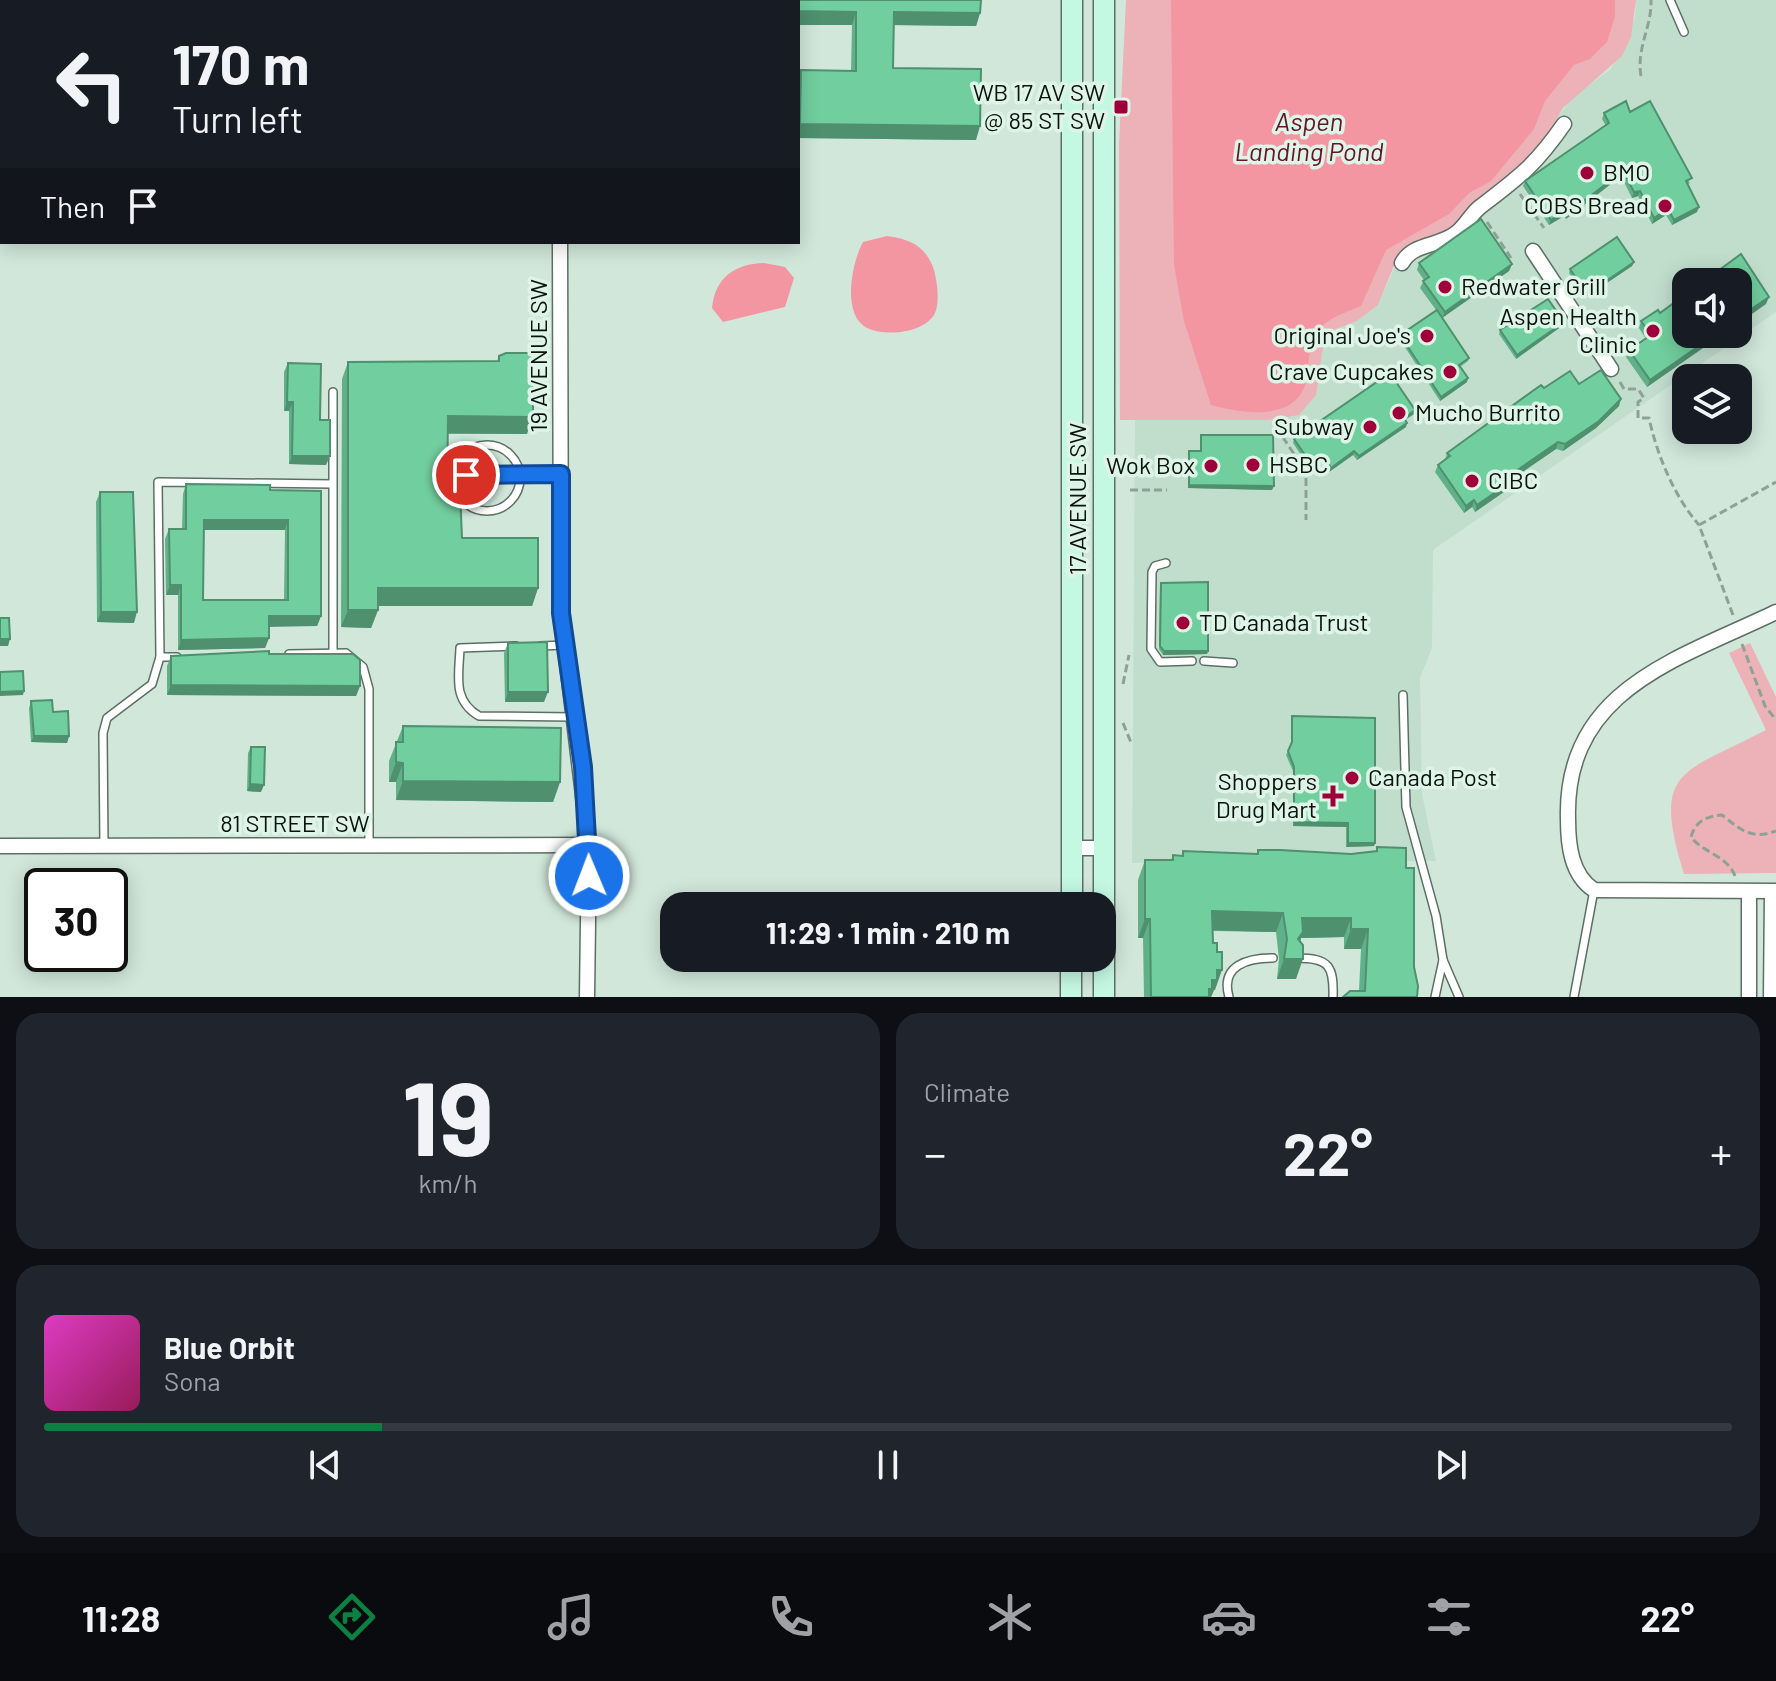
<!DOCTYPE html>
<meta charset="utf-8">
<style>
body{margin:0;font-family:Barlow,sans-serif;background:#20242c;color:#f1f3f6;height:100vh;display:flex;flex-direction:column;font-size:30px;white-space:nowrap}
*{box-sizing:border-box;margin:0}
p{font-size:26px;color:#9ea1a6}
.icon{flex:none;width:44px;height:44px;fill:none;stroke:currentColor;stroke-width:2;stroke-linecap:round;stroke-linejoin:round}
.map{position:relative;height:997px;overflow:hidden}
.drawer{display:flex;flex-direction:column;gap:16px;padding:16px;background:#0d0f14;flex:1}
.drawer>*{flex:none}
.top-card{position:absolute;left:0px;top:0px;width:800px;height:244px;box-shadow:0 4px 20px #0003;background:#171b24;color:#f1f3f6;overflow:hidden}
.tools{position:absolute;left:1672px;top:268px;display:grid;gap:16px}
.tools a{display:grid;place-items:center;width:80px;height:80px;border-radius:16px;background:#171b24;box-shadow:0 4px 20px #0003;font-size:40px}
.speed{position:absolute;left:24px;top:868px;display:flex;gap:16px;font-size:40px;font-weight:700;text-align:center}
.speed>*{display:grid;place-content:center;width:104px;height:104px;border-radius:50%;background:#171b24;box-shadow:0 4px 20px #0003;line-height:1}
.speed .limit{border:4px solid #111;border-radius:12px;background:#fff;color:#111}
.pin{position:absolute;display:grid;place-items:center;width:68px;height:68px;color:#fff;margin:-34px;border:4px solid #fff;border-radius:50%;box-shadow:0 2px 8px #0007}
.me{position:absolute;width:88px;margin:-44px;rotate:359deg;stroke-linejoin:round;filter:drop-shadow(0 0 6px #0008)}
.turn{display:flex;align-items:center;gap:28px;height:168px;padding:0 40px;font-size:36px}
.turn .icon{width:104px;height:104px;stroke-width:2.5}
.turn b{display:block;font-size:56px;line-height:68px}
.then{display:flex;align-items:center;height:76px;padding:0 40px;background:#0003;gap:16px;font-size:30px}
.big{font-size:60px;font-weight:700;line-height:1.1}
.drawer .widget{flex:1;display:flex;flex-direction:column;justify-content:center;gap:12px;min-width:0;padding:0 28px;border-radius:24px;background:#20242c}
.drawer .dial{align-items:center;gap:0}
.dial b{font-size:104px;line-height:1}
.song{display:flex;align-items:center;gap:24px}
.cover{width:96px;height:96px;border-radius:12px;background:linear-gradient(135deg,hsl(310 70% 55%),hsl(330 70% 35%))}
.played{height:8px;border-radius:4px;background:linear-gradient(90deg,#0b8043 20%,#363941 20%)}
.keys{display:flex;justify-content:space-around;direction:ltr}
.heat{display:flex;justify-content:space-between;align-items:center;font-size:44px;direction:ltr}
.drawer .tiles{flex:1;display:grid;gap:16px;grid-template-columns:1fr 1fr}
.widget:last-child{grid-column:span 2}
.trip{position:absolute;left:660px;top:892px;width:456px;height:80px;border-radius:24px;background:#171b24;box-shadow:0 4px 20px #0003;font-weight:700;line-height:80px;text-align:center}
.dock{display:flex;height:128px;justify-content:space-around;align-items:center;background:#090b0e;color:#9ea1a6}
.dock .icon{width:56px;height:56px}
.dock .selected{color:#0b8043}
.dock b{font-size:36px;color:#f1f3f6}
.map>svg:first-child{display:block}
.built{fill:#c1decd;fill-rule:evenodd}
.green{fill:#ecb2b8}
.water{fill:#f396a1}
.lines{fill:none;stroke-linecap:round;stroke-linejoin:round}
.lane-casing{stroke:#5c6f64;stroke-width:10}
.street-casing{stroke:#5c6f64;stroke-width:17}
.secondary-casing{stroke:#5c6f64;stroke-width:23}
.path{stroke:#8fa196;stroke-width:3;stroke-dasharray:8 4;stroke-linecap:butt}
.lane{stroke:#fff;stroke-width:7}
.street{stroke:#fff;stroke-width:14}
.secondary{stroke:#c5f8e2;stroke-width:20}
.wall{fill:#61b188;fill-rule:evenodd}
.shaded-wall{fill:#4f906f}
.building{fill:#71ce9e;stroke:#4f906f;stroke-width:2;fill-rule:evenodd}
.route-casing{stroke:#114b97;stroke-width:20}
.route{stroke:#1a73e8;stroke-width:14}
.poi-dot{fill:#a0003a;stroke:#def4e7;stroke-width:3}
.labels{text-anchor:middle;stroke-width:7;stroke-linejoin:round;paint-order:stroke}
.poi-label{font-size:24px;fill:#0b130e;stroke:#def4e7;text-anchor:end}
.street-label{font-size:24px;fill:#0b130e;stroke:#def4e7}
.water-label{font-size:26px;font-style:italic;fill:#661428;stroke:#def4e7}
</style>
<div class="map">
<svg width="1776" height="997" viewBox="0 0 1776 997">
<rect width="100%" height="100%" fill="#d1e7da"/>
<path class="built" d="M1636,0h140v312l-343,238 -1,98 -12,30 2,116 14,67 -304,2 3,-443 151,-1 33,-56 5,-23 9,-10 24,-9 21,-16 23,-52 9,-9 23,-6 120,-115 21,-27 37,-27 24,-51zM1686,282h52v52h-52z"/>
<g class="green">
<polygon points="1126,0 1636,0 1631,37 1622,56 1563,108 1535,155 1454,228 1410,244 1396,261 1378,305 1357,321 1333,330 1324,340 1316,395 1299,415 1268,420 1120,420 1119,144"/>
<path d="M1750,643l26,54v176l-92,1c-33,-106 -2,-100 82,-144l-37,-77z"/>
</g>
<g class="water">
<path d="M1171,0h444v16l-8,26 -17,17 -16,6 -29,36 -11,28 -43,52 -22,12 -20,21 -63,36 -25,56c-17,7 -37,13 -47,30 -7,14 -4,34 -9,49 -12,37 -66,28 -94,20l-27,-84 -10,-56z"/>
<path d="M887,236c23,3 39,10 47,34 3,11 6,32 1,43 -10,20 -49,24 -68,15 -26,-13 -15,-66 -4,-86z"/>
<path d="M764,263l21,4 9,11 -9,29 -62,15 -11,-14c3,-31 23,-44 52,-45z"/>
</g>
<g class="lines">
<defs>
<g id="lane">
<polyline points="137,0 137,2"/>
<polyline points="405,0 405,2"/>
<polyline points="1670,0 1684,32"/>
<polyline points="451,2 451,0"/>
<polyline points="333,392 333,653"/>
<circle cx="487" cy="478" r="33"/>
<polyline points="466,475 561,474"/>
<polyline points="1166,563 1155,566 1152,572 1151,649 1160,662 1192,661"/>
<path d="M516,646l-56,2c-1,28 -8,52 19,68l95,1"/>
<polyline points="540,646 566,645"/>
<polyline points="289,654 346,653 363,667 369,689 369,846"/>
<polyline points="160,657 158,482 332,484"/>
<polyline points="1204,661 1233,663"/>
<polyline points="1403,695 1406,807 1436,916 1443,960 1459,997"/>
<polyline points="104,846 103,733 107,718 152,684 160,657 177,657"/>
<path d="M1297,958c32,0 37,8 36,39"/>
<path d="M1229,997c-9,-32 19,-39 44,-39"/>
<polyline points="1435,997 1443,960"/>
<polyline points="1574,997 1594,890"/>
</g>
<g id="street">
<polyline points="560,0 560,2"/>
<polyline points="0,73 2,73"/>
<polyline points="560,242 561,613 589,845 587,997"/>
<polyline points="1533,251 1611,369"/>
<path d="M1402,263c11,-20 35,-16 53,-29 10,-7 15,-19 25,-27 39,-30 55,-41 84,-83"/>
<path d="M1776,612c-97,47 -212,77 -208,207 0,26 3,56 26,71l182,1"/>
<polyline points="0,846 589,845"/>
<polyline points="1072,848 1104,848"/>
<polyline points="1749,892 1749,997"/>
<polyline points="1771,997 1772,892"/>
</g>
<g id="secondary">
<polyline points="1072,0 1072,906"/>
<polyline points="1104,0 1104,997"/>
<polyline points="1071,997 1071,958"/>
</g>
</defs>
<use href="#lane" class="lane-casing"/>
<use href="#street" class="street-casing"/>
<use href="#secondary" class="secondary-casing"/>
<g class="path">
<path d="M1641,76c-5,-28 11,-49 10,-76"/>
<polyline points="1520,194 1544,228"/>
<polyline points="1487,222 1511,258"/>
<path d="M1620,382l4,7h14l6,9 -6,4v16h11c8,37 25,78 50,107"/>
<polyline points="1276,427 1306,472 1306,520"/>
<polyline points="1130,490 1167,490"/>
<polyline points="1733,615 1699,525 1776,482"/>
<polyline points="1742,644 1765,706 1776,720"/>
<polyline points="1123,684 1129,655"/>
<polyline points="1123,723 1132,745"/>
<path d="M1735,876c-8,-21 -32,-23 -44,-39 4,-15 15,-21 31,-22 19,15 29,25 54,16"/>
</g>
<use href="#lane" class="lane"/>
<use href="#street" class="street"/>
<use href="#secondary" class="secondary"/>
</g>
<g class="wall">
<polygon points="791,0 981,0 980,13 976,26 894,25 893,68 976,140 798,138 798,78 801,70 851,71 852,25 798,25 798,2 791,2"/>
<polygon points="1630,112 1690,183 1688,184 1697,212 1672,225 1666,215 1652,224 1638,196 1632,198 1621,176 1566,219 1564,216 1549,225 1523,186 1525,181 1606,126 1602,119 1604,113"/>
<polygon points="1634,262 1632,266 1586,297 1569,273 1570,269"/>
<polygon points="1419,263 1512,264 1509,271 1442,318 1469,358 1468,361 1460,367 1467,382 1440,401 1399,338 1400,335 1436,310 1420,288 1424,280 1417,270"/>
<polygon points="1660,313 1686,334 1723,334 1647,387 1626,357 1629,350 1646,339 1639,328 1641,321"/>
<polygon points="1564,322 1562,326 1516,359 1499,334 1500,330"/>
<polygon points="499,356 527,434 448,434 447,491 462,538 538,588 532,606 378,606 378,610 371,628 341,627 342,379 348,362 497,361"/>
<polygon points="288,363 326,465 289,464 289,411 284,411 284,372"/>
<polygon points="1579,384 1619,406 1596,428 1563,451 1556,449 1516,476 1514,485 1475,512 1472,507 1464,513 1435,472 1438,465 1445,460 1447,453"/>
<polygon points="1415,410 1414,414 1405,420 1406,427 1357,460 1353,455 1329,472 1322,461 1310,469 1293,443 1294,439"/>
<polygon points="1201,435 1272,490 1188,488 1188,455 1189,451 1200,451"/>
<path d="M186,484l84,6 51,1v125l-4,10h-48v12l-4,10 -87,2v-55h-12l-1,-56 4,-10h13l1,-35zM204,530h81l-1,70h-81z"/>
<polygon points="100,492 134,623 97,622 96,502"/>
<polygon points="1161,583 1208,651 1207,654 1163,655 1159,649 1160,586"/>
<polygon points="508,643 544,702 505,702 504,653"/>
<polygon points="269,654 360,686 356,696 167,695 167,666 171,656"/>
<polygon points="31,701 53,712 69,736 67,743 31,742 29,708"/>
<polygon points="1292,716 1375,843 1374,846 1346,847 1346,827 1293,826 1293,771 1286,755 1291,745 1291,720"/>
<polygon points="403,726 560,782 553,802 396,800 396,782 389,782 389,761"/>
<polygon points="251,747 261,792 247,791 248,753"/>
<polygon points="1377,847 1406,868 1414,967 1418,986 1359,991 1361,949 1344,949 1344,937 1301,938 1296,979 1277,979 1279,959 1276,932 1213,931 1215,990 1214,990 1211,997 1144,997 1143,938 1138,938 1138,880 1145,860 1171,860 1173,855 1182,856 1183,851 1257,854 1258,850 1351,854 1376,851"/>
</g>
<g class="shaded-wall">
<polygon points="798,11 856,12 852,25 798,25"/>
<polygon points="894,12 980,13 976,26 889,25"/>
<polygon points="800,124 980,126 976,140 798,138 798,130"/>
<polygon points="1623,171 1621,176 1566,219 1568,213"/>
<polygon points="1640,191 1638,196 1632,198 1634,192"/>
<polygon points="1699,207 1697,212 1672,225 1674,220"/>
<polygon points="1668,209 1666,215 1652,224 1654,218"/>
<polygon points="1566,210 1564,216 1549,225 1551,220"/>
<polygon points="1634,262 1632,266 1586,297 1587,294"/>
<polygon points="1512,264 1509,271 1442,318 1445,312"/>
<polygon points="1769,297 1766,304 1738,324 1738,318"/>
<polygon points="1564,322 1562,326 1516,359 1517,355"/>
<polygon points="1716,334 1723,334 1647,387 1650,380"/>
<polygon points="1468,378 1467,382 1440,401 1441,397"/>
<polygon points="1621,399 1619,406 1596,428 1563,451 1565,444"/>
<polygon points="287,402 293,402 289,411 284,411"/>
<polygon points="1415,410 1414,414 1402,422 1404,418"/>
<polygon points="448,416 533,417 527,434 442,433"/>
<polygon points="1407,423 1406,427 1357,460 1359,456"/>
<polygon points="1558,442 1556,449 1514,478 1516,471"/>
<polygon points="1354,451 1353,455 1329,472 1331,468"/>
<polygon points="292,456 330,456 326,465 289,464"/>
<polygon points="1324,457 1322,461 1310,469 1312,465"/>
<polygon points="1516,478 1514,485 1475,512 1477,505"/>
<polygon points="1189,485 1274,486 1272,490 1188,488"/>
<polygon points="1474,500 1472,507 1464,513 1466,506"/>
<polygon points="204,520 288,520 285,530 200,530"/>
<polygon points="170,585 181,585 178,595 166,595"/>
<polygon points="378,588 538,588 532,606 371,606"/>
<polygon points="348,610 378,610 371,628 341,627"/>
<polygon points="101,612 137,612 134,623 97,622"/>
<polygon points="269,616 321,616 317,626 265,627"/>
<polygon points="269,638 265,648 178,650 181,640"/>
<polygon points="0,639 10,639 8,646 0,646"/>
<polygon points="1164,651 1208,651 1207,654 1163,655"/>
<polygon points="171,685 360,686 356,696 167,695"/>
<polygon points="24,691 23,695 0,696 0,692"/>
<polygon points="508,692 548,692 544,702 505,702"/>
<polygon points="34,736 69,736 67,743 31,742"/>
<polygon points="396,762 403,763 396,782 389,782"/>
<polygon points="403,781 560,782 553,802 396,800"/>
<polygon points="250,784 264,785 261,792 247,791"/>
<polygon points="1294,822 1348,823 1346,827 1293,826"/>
<polygon points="1348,843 1375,843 1374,846 1346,847"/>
<polygon points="1212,911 1283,913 1276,932 1205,930"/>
<polygon points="1302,918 1351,918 1344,937 1301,938 1295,952"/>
<polygon points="1145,919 1150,919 1143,938 1138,938"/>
<polygon points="1351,929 1368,929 1361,949 1344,949"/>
<polygon points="1284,959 1303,959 1296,979 1277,979"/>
<polygon points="1217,970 1222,970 1215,990 1214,990 1211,997 1206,997"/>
</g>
<g class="building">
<rect x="97" y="0" width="34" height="2"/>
<rect x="482" y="0" width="52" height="2"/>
<polygon points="796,0 981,0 980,13 894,12 893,68 981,69 980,126 800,124 801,70 856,71 856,12 798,11 798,2 796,2"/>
<polygon points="1626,101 1630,112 1650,101 1692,178 1686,181 1699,207 1674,220 1668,209 1654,218 1640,191 1634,192 1623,171 1568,213 1566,210 1551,220 1525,181 1609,123 1604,113"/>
<polygon points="1481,219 1512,264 1445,312 1423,281 1429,277 1419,263"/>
<polygon points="1617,237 1634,262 1587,294 1570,269"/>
<polygon points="1741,254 1769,297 1738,318 1738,282 1703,282"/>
<polygon points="1686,294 1686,334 1716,334 1650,380 1629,350 1651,335 1641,321 1658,310 1660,313"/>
<polygon points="1548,299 1564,322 1517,355 1500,330"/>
<polygon points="1437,310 1469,358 1459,365 1468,378 1441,397 1400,335"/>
<polygon points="506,353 533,353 533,417 448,416 447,491 460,491 462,538 538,538 538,588 378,588 378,610 348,610 348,362 499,361 499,356"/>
<polygon points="288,363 321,364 320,420 330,420 330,456 292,456 293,402 287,402"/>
<polygon points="1601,370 1621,399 1599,421 1565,444 1558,442 1516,471 1516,478 1477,505 1474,500 1466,506 1438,465 1450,456 1447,453 1541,385 1544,388 1570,371 1579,384"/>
<polygon points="1390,373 1415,410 1404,418 1407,423 1359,456 1354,451 1331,468 1324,457 1312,465 1294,439"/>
<polygon points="1201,435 1273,435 1274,486 1189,485 1189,451 1201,451"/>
<path d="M186,484l84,1v5l51,1v125h-52v22l-88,2v-55h-11l-1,-56h17zM204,520h84v80h-85z"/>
<polygon points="100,492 133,492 137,612 101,612"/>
<polygon points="1208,582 1208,651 1164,651 1160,646 1161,583"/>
<polygon points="0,618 9,618 10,639 0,639"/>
<polygon points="547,642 548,692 508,692 508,643"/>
<polygon points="269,651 269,654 353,654 360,660 360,686 171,685 171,656"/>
<polygon points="23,671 24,691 0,692 0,672"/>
<polygon points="52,700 53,712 68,711 69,736 34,736 31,701"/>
<polygon points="1292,716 1375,718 1375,843 1348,843 1348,823 1294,822 1294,767 1288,751 1292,742"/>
<polygon points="403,726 561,728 560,782 403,781 403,763 396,762 396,742 403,742"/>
<polygon points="251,747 265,747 264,785 250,784"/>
<polygon points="1377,847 1406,848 1406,868 1414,868 1414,967 1418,986 1417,997 1343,997 1350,991 1365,991 1368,929 1351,929 1351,918 1302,918 1303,932 1298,939 1303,945 1303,959 1284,959 1287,939 1283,913 1212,911 1213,943 1217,943 1217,952 1222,952 1222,970 1217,970 1217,980 1212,980 1212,989 1209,989 1209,997 1151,997 1150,919 1145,919 1145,860 1173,860 1173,855 1183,856 1183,851 1258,854 1258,850 1280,850 1351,854 1377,851"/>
</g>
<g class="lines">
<defs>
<polyline id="route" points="466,475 561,474 561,613 583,767 589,876"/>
</defs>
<use href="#route" class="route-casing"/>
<use href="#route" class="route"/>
</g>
<g class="poi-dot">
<rect x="1113" y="99" width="16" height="16" rx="4"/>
<circle cx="1587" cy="173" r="8"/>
<circle cx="1665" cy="206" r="8"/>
<circle cx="1445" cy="287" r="8"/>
<circle cx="1653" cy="331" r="8"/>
<circle cx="1427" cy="336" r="8"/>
<circle cx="1450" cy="372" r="8"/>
<circle cx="1399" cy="413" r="8"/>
<circle cx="1370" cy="427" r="8"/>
<circle cx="1253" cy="465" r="8"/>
<circle cx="1211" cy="466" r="8"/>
<circle cx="1472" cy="481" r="8"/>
<circle cx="1183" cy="623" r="8"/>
<circle cx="1352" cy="778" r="8"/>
<path d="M1329 784h8v8h8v8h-8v8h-8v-8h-8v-8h8z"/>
</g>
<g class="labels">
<g class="poi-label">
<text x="1105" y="101">WB 17 AV SW<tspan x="1105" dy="28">@ 85 ST SW</tspan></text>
<text x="1603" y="181" text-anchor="start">BMO</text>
<text x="1649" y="214">COBS Bread</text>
<text x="1461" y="295" text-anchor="start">Redwater Grill</text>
<text x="1637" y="325">Aspen Health<tspan x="1637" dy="28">Clinic</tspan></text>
<text x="1411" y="344">Original Joe's</text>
<text x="1434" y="380">Crave Cupcakes</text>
<text x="1415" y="421" text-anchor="start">Mucho Burrito</text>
<text x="1354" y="435">Subway</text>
<text x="1269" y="473" text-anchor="start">HSBC</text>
<text x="1195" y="474">Wok Box</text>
<text x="1488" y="489" text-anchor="start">CIBC</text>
<text x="1199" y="631" text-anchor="start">TD Canada Trust</text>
<text x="1368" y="786" text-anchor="start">Canada Post</text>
<text x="1317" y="790">Shoppers<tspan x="1317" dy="28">Drug Mart</tspan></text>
</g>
<g class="street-label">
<text transform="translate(539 356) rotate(-90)" y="8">19 AVENUE SW</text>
<text transform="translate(1078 499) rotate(-90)" y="8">17 AVENUE SW</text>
<text x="295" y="832">81 STREET SW</text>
</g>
<g class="water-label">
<text x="1309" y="131">Aspen<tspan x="1309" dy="30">Landing Pond</tspan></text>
</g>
</g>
</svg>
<div class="tools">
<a><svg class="icon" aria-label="sound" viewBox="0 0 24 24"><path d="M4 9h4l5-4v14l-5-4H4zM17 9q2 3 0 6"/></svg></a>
<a><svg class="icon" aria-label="layers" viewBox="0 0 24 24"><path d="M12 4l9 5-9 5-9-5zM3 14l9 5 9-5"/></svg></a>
</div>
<div class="speed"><div class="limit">30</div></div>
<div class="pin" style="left:466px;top:475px;background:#d93025"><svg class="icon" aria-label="arrive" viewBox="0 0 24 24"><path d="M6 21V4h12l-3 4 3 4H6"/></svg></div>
<svg class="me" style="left:589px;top:876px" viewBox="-20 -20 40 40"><circle r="17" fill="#1a73e8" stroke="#fff" stroke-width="3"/><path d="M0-11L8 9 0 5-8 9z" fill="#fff"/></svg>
<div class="trip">11:29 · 1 min · 210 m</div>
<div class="top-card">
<div class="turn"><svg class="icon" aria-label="left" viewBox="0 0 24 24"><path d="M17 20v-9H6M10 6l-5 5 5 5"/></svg><div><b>170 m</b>Turn left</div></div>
<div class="then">Then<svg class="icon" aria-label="arrive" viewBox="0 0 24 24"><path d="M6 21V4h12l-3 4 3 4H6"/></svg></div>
</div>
</div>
<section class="drawer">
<div class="tiles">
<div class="widget dial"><b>19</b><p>km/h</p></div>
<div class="widget"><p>Climate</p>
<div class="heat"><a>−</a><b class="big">22°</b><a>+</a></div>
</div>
<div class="widget">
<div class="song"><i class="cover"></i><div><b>Blue Orbit</b><p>Sona</p></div></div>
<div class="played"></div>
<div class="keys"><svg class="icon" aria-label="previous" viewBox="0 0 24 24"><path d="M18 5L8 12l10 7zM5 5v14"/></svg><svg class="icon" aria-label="pause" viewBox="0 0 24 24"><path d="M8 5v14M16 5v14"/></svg><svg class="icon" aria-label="next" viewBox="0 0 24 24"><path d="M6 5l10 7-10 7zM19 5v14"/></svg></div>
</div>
</div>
</section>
<nav class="dock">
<b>11:28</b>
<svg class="icon selected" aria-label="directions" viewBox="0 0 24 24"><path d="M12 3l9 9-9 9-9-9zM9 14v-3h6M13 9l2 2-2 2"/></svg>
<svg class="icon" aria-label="music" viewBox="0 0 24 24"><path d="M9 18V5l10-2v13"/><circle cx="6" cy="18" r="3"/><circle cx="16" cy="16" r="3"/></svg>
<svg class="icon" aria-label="phone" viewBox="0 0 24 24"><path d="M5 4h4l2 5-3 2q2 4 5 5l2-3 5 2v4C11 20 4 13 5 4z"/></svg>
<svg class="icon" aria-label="climate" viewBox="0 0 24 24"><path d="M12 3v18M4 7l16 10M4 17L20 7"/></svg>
<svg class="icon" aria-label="car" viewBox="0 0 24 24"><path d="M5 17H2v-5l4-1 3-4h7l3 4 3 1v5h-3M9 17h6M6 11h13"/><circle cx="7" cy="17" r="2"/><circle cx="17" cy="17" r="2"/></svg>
<svg class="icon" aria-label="filters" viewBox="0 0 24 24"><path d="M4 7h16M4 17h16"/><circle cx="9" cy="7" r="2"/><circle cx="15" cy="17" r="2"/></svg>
<b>22°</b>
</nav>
